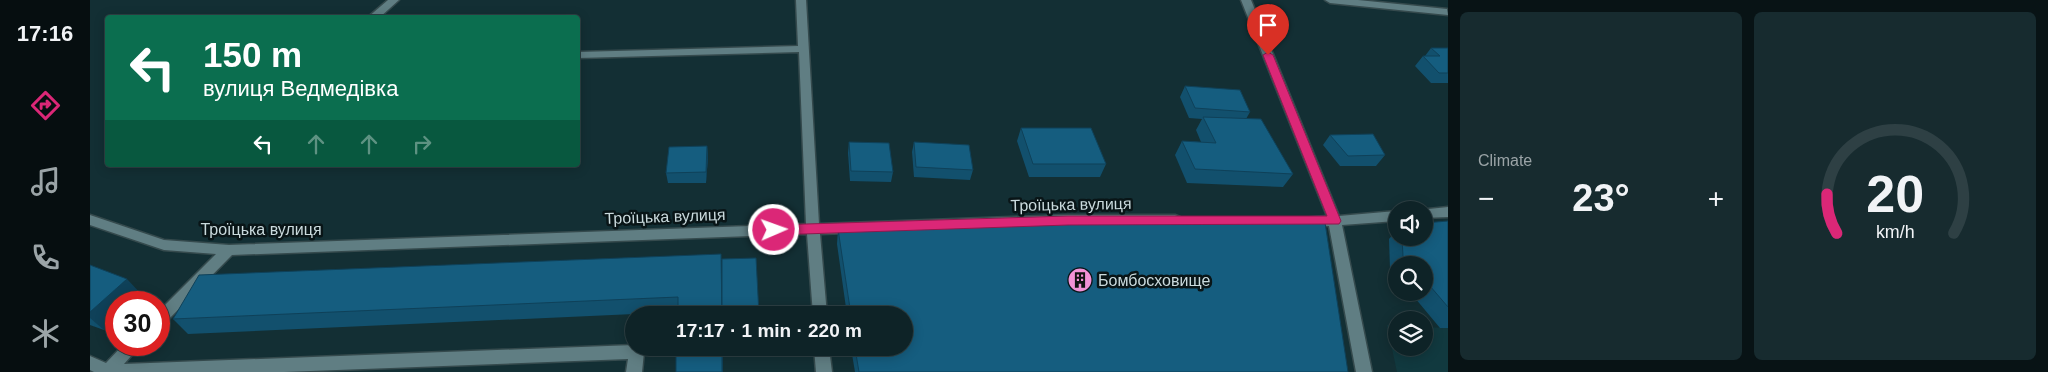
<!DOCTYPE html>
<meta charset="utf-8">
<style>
body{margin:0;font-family:Helvetica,sans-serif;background:#172b2f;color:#f1f3f6;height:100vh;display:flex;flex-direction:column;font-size:19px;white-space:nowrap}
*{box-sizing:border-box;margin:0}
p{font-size:16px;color:#9ba4a7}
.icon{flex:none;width:28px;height:28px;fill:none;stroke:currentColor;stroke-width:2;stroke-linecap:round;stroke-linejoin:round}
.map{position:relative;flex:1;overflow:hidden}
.side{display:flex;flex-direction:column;gap:12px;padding:12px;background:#081315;width:600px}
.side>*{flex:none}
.guide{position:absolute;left:15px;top:15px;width:475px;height:152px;border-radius:5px;box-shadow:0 2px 12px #0003,0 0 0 1px #2e4044;background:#0b6e4f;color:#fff;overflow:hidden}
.controls{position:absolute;left:1298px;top:201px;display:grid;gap:10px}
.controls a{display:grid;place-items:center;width:45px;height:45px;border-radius:50%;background:#0e2327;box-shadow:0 2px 12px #0003,0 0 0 1px #2e4044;font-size:25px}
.speed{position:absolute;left:15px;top:291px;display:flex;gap:10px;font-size:25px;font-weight:700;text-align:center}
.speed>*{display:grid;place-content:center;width:65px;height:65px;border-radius:50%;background:#0e2327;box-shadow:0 2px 12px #0003,0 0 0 1px #2e4044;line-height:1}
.speed .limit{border:8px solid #d22;background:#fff;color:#111}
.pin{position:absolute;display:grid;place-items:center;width:42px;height:42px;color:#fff;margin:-51px -21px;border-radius:50% 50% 50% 0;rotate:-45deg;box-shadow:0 0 5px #0007}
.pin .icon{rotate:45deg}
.me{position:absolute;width:55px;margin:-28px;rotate:88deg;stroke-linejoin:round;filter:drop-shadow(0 0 4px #0008)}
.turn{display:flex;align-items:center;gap:18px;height:105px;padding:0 15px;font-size:22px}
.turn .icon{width:65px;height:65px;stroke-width:2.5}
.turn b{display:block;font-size:35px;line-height:42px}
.lanes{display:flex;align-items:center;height:48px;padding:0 15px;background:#0003;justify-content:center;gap:25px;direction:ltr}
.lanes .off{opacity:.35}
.big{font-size:38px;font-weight:700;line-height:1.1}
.side .tile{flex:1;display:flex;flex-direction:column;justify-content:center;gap:8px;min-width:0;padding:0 18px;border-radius:8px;background:#172b2f}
.side .dial{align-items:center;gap:0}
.dial svg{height:130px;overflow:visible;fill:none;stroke:#2e4044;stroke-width:7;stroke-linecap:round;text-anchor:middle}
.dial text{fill:#f1f3f6;stroke:none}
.heat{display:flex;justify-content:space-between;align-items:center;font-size:28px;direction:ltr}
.side .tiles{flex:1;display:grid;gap:12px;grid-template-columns:repeat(2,1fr)}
.trip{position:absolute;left:535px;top:306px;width:288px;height:50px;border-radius:25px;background:#0e2327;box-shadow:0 2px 12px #0003,0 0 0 1px #2e4044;font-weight:700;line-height:50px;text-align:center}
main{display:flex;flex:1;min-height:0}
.menu{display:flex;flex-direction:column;width:90px;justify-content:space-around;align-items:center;background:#060e10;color:#9ba4a7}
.menu .icon{width:35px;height:35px}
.menu .on{color:#db2777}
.menu b{font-size:22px;color:#f1f3f6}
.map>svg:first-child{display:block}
.built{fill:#11393f}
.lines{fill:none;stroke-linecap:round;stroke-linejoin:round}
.minor-casing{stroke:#354a4d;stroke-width:3}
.minor{fill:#607e83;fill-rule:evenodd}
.wall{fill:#12506d}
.shaded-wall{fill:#0f4159}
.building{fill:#155d7f;stroke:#0f4159}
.route{fill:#db2777;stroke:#8e194d}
.labels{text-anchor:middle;stroke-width:5;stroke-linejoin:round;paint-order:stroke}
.street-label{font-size:16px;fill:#cadadd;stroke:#091517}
.poi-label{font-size:16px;fill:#cadadd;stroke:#091517;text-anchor:start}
</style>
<main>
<nav class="menu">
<b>17:16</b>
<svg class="icon on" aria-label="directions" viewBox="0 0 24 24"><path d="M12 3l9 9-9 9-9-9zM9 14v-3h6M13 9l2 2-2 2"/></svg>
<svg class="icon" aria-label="music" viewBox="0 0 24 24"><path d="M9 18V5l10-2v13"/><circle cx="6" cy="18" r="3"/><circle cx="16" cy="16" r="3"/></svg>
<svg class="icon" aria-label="phone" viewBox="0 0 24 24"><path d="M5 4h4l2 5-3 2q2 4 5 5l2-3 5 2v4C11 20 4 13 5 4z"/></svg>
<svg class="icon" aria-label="climate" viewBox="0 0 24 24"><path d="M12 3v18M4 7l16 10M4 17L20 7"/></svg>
</nav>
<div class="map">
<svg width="1358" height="372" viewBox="0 0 1358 372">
<rect width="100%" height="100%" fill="#132f34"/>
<polygon class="built" points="1297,325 1306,326 1306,348 1334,348 1334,327 1358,328 1358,372 1307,372"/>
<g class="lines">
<defs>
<g id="minor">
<polygon points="298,0 309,0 289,18 277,18"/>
<polygon points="706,0 716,0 729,224 978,215 1085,215 1090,217 1092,220 1090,223 978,225 730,234 737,315 723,315 717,234 142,255 74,324 69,326 69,311 126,254 74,250 0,225 0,215 74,240 139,245 716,224 709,52 488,58 488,52 708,46"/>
<polygon points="1151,0 1161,0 1249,216 1306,211 1306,221 1252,225 1282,372 1266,372 1239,226 1213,224 1211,221 1213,218 1237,216"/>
<polygon points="1235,0 1268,0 1357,9 1358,15 1240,3"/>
<polygon points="1358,207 1358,217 1334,218 1334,210 1329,210"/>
<polygon points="33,345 51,345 34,364 544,345 544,348 551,348 554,352 552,372 536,372 538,359 194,372 4,372 0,370 0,356 16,363"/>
<polygon points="724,348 739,348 742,372 726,372"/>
</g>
</defs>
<use href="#minor" class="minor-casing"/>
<use href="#minor" class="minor"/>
</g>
<g class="wall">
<polygon points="1341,48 1358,48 1358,83 1341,83 1325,66 1333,56 1335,56"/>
<polygon points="1095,86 1160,112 1156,119 1203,174 1193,187 1097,183 1085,155 1092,141 1111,142 1106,130 1112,119 1099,118 1090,97"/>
<polygon points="931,128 1016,164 1010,177 939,177 927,141"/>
<polygon points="1240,135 1295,155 1286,166 1250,166 1233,145"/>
<polygon points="759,142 803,172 801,182 760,181 758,153"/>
<polygon points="824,142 883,170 880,180 824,177 822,152"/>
<polygon points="617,146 618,157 616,183 578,183 576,173"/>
<polygon points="1358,221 1358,328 1350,328 1320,292 1334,292 1334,265 1306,265 1306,276 1300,269 1299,239 1306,231 1306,238 1334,238"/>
<polygon points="748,229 1258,372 765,372 761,348 814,348 814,315 757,315 747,244"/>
<polygon points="632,259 588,312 98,334 83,319"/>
<polygon points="0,265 52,295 44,302 26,302 14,330 0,325"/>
</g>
<g class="shaded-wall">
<polygon points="617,146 618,157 616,183 616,172"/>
<polygon points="37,279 52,295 44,302 26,302 26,319 14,330 0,318 0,312"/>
<rect x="632" y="348" width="1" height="24"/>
</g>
<g class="building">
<polygon points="1341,48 1358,48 1358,73 1349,73 1333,56 1350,56"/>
<polygon points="1095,86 1150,90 1160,112 1105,108"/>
<polygon points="1113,117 1171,119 1203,174 1105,169 1092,141 1126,143"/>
<polygon points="931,128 1001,128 1016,164 943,164"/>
<polygon points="1283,134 1295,155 1258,156 1240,135"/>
<polygon points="759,142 799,143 803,172 761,171"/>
<polygon points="824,142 879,145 883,170 826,167"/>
<polygon points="617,146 616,172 576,173 579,147"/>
<polygon points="1234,216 1258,372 769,372 765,348 814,348 814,315 761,315 748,229"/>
<polygon points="1358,221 1358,307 1334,279 1334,265 1321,265 1313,256 1312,238 1334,238 1334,223"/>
<polygon points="631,254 632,315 588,315 588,297 83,319 109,275"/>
<polygon points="666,258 669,315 632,315 632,259"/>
<polygon points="0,265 37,279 0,312"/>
<rect x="586" y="348" width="46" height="24"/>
</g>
<polygon class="route" points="1178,52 1183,55 1251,221 1249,224 978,225 684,235 680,233 678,230 680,227 684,225 978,216 1237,216 1173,55"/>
<defs>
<symbol id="building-disc" viewBox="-11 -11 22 22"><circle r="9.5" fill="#f291d6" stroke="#091517"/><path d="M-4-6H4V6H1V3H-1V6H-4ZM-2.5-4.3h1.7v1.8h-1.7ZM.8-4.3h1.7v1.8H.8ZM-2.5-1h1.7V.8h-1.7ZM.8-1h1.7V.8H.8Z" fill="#111"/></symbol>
</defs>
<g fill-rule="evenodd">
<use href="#building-disc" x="976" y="266" width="28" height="28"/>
</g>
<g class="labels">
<g class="street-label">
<text transform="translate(981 204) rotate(-1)" y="6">Троїцька вулиця</text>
<text transform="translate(575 216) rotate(-2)" y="6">Троїцька вулиця</text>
<text x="171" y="235">Троїцька вулиця</text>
</g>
<g class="poi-label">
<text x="1008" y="286">Бомбосховище</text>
</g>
</g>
</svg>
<div class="controls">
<a><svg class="icon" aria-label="sound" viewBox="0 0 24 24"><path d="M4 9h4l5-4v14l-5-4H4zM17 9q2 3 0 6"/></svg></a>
<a><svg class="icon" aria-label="search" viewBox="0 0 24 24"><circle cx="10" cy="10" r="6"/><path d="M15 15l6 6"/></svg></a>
<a><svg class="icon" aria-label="layers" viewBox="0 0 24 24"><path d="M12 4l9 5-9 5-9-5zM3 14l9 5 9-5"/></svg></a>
</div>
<div class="speed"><div class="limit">30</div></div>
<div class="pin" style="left:1178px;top:55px;background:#d93025"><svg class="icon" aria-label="arrive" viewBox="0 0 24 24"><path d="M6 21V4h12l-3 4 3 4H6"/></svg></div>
<svg class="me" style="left:684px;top:230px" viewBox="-20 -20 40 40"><circle r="17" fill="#db2777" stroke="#fff" stroke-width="3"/><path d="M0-11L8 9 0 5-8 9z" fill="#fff"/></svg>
<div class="trip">17:17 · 1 min · 220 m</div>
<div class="guide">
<div class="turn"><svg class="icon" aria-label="left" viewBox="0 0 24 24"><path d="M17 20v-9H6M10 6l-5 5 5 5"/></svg><div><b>150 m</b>вулиця Ведмедівка</div></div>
<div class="lanes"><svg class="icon" aria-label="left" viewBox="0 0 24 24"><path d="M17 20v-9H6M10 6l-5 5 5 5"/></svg><svg class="icon off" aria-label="ahead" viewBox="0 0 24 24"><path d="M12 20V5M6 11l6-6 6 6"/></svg><svg class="icon off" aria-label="ahead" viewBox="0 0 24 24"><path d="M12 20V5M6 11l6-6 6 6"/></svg><svg class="icon off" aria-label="right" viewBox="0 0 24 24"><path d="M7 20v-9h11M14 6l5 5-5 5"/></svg></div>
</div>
</div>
<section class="side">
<div class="tiles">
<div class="tile"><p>Climate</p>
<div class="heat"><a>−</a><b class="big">23°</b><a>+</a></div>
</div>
<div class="tile dial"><svg viewBox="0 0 100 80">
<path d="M14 69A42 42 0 1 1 86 69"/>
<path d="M14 69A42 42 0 0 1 8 45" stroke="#db2777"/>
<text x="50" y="56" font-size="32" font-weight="700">20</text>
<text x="50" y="72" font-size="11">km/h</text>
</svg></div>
</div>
</section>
</main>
